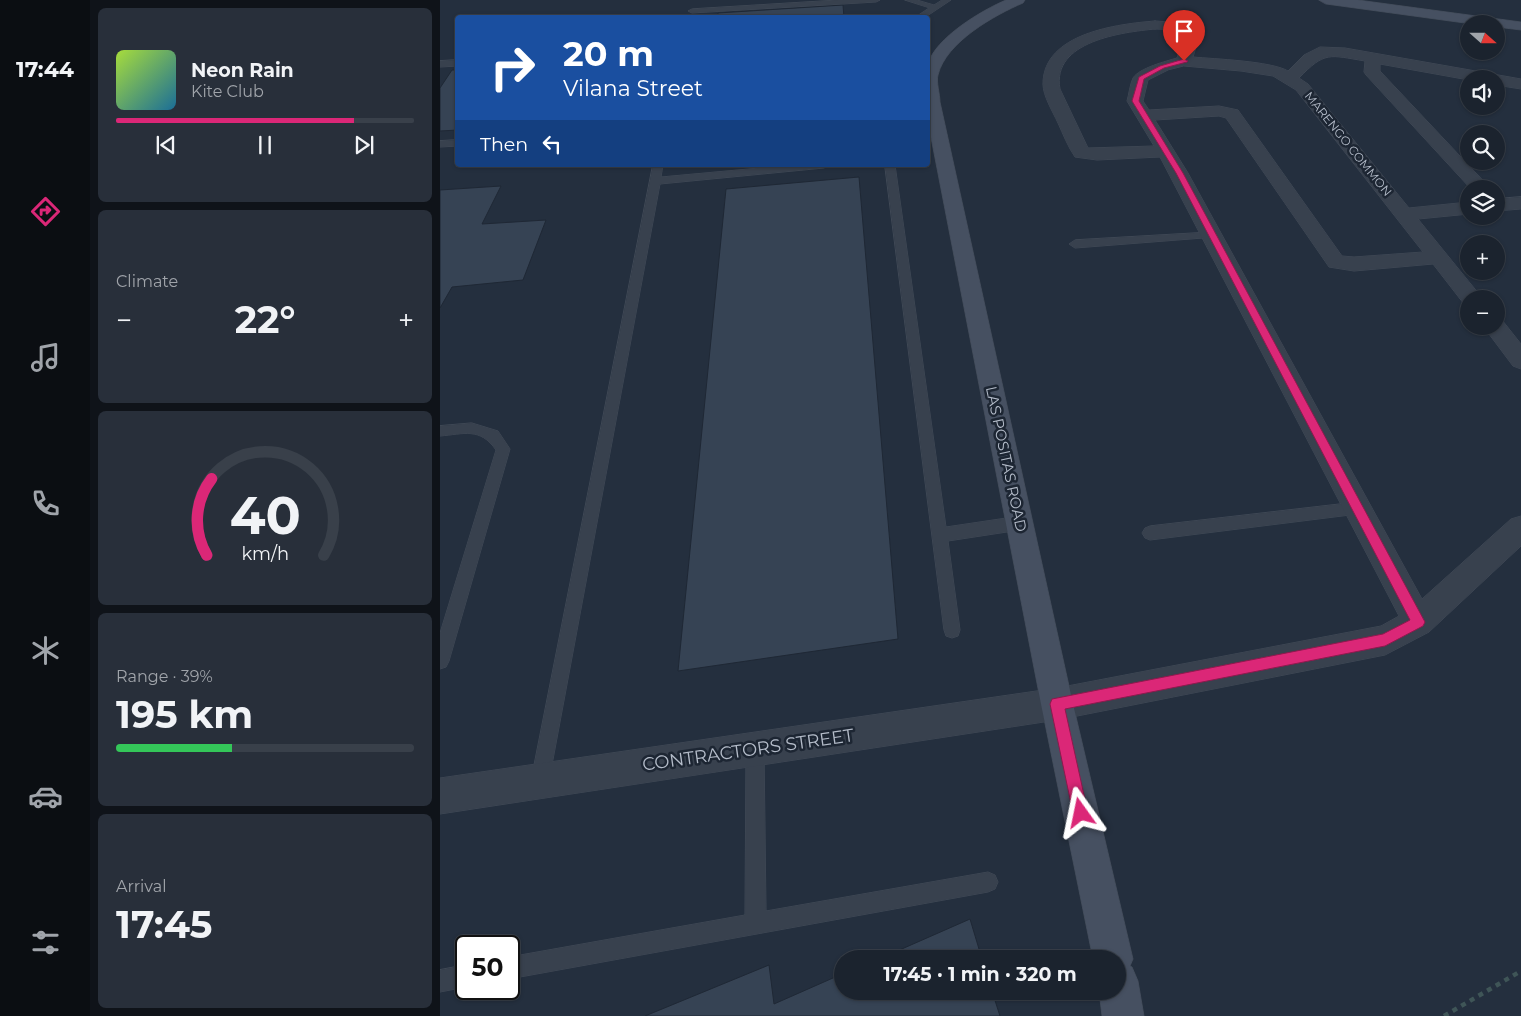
<!DOCTYPE html>
<meta charset="utf-8">
<style>
body{margin:0;font-family:Montserrat,sans-serif;background:#282f3a;color:#f1f3f6;height:100vh;display:flex;flex-direction:column;font-size:19px;white-space:nowrap}
*{box-sizing:border-box;margin:0}
p{font-size:16px;color:#a0a4aa}
.icon{flex:none;width:28px;height:28px;fill:none;stroke:currentColor;stroke-width:2;stroke-linecap:round;stroke-linejoin:round}
.map{position:relative;flex:1;overflow:hidden}
.sheet{display:flex;flex-direction:column;gap:8px;padding:8px;background:#0f1319;width:350px}
.sheet>*{flex:none}
.hud{position:absolute;left:15px;top:15px;width:475px;height:152px;border-radius:5px;box-shadow:0 1px 4px #0004,0 0 0 1px #39404a;background:#1a4fa0;color:#fff;overflow:hidden}
.needle{width:32px;rotate:111deg}
.buttons{position:absolute;left:1020px;top:15px;display:grid;gap:10px}
.buttons a{display:grid;place-items:center;width:45px;height:45px;border-radius:50%;background:#1b232e;box-shadow:0 1px 4px #0004,0 0 0 1px #39404a;font-size:25px}
.speed{position:absolute;left:15px;top:935px;display:flex;gap:10px;font-size:25px;font-weight:700;text-align:center}
.speed>*{display:grid;place-content:center;width:65px;height:65px;border-radius:50%;background:#1b232e;box-shadow:0 1px 4px #0004,0 0 0 1px #39404a;line-height:1}
.speed .limit{border:2px solid #111;border-radius:8px;background:#fff;color:#111}
.pin{position:absolute;display:grid;place-items:center;width:42px;height:42px;color:#fff;margin:-51px -21px;border-radius:50% 50% 50% 0;rotate:-45deg;box-shadow:0 0 5px #0007}
.pin .icon{rotate:45deg}
.me{position:absolute;width:55px;margin:-28px;rotate:348deg;stroke-linejoin:round;filter:drop-shadow(0 0 4px #0008)}
.turn{display:flex;align-items:center;gap:18px;height:105px;padding:0 25px;font-size:22px}
.turn .icon{width:65px;height:65px;stroke-width:2.5}
.turn b{display:block;font-size:35px;line-height:42px}
.then{display:flex;align-items:center;height:48px;padding:0 25px;background:#0003;gap:10px;font-size:19px}
.big{font-size:38px;font-weight:700;line-height:1.1}
.sheet .tile{flex:1;display:flex;flex-direction:column;justify-content:center;gap:8px;min-width:0;padding:0 18px;border-radius:8px;background:#282f3a}
.sheet .dial{align-items:center;gap:0}
.dial svg{height:130px;overflow:visible;fill:none;stroke:#39404a;stroke-width:7;stroke-linecap:round;text-anchor:middle}
.dial text{fill:#f1f3f6;stroke:none}
.song{display:flex;align-items:center;gap:15px}
.cover{width:60px;height:60px;border-radius:8px;background:linear-gradient(135deg,hsl(80 70% 55%),hsl(200 70% 35%))}
.played{height:5px;border-radius:2px;background:linear-gradient(90deg,#db2777 80%,#39404a 80%)}
.keys{display:flex;justify-content:space-around;direction:ltr}
.heat{display:flex;justify-content:space-between;align-items:center;font-size:28px;direction:ltr}
.charge{height:8px;border-radius:4px;background:linear-gradient(90deg,#34c759 39%,#39404a 0)}
.trip{position:absolute;left:394px;top:950px;width:292px;height:50px;border-radius:25px;background:#1b232e;box-shadow:0 1px 4px #0004,0 0 0 1px #39404a;font-weight:700;line-height:50px;text-align:center}
main{display:flex;flex:1;min-height:0}
.tabs{display:flex;flex-direction:column;width:90px;justify-content:space-around;align-items:center;background:#0b0e12;color:#a0a4aa}
.tabs .icon{width:35px;height:35px}
.tabs .selected{color:#db2777}
.tabs b{font-size:22px;color:#f1f3f6}
.map>svg:first-child{display:block}
.building{fill:#364354;stroke:#1f2835}
.lines{fill:none;stroke-linecap:round;stroke-linejoin:round}
.service-casing{stroke:#414a57;stroke-width:1}
.minor-casing{stroke:#414a57;stroke-width:1}
.secondary-casing{stroke:#414a57;stroke-width:1}
.path{stroke:#3f5557;stroke-width:4.5;stroke-dasharray:5 5;stroke-linecap:butt}
.service{fill:#38414e;fill-rule:evenodd}
.minor{fill:#38414e;fill-rule:evenodd}
.secondary{fill:#465061;fill-rule:evenodd}
.route{fill:#db2777;stroke:#8e194d}
.labels{text-anchor:middle;stroke-width:5;stroke-linejoin:round;paint-order:stroke}
.far-street-label{font-size:12px;fill:#b4bcc9;stroke:#1d2633}
.street-label{font-size:15px;fill:#b4bcc9;stroke:#1d2633}
.near-street-label{font-size:18px;fill:#b4bcc9;stroke:#1d2633}
</style>
<main>
<nav class="tabs">
<b>17:44</b>
<svg class="icon selected" aria-label="directions" viewBox="0 0 24 24"><path d="M12 3l9 9-9 9-9-9zM9 14v-3h6M13 9l2 2-2 2"/></svg>
<svg class="icon" aria-label="music" viewBox="0 0 24 24"><path d="M9 18V5l10-2v13"/><circle cx="6" cy="18" r="3"/><circle cx="16" cy="16" r="3"/></svg>
<svg class="icon" aria-label="phone" viewBox="0 0 24 24"><path d="M5 4h4l2 5-3 2q2 4 5 5l2-3 5 2v4C11 20 4 13 5 4z"/></svg>
<svg class="icon" aria-label="climate" viewBox="0 0 24 24"><path d="M12 3v18M4 7l16 10M4 17L20 7"/></svg>
<svg class="icon" aria-label="car" viewBox="0 0 24 24"><path d="M5 17H2v-5l4-1 3-4h7l3 4 3 1v5h-3M9 17h6M6 11h13"/><circle cx="7" cy="17" r="2"/><circle cx="17" cy="17" r="2"/></svg>
<svg class="icon" aria-label="filters" viewBox="0 0 24 24"><path d="M4 7h16M4 17h16"/><circle cx="9" cy="7" r="2"/><circle cx="15" cy="17" r="2"/></svg>
</nav>
<section class="sheet">
<div class="tile">
<div class="song"><i class="cover"></i><div><b>Neon Rain</b><p>Kite Club</p></div></div>
<div class="played"></div>
<div class="keys"><svg class="icon" aria-label="previous" viewBox="0 0 24 24"><path d="M18 5L8 12l10 7zM5 5v14"/></svg><svg class="icon" aria-label="pause" viewBox="0 0 24 24"><path d="M8 5v14M16 5v14"/></svg><svg class="icon" aria-label="next" viewBox="0 0 24 24"><path d="M6 5l10 7-10 7zM19 5v14"/></svg></div>
</div>
<div class="tile"><p>Climate</p>
<div class="heat"><a>−</a><b class="big">22°</b><a>+</a></div>
</div>
<div class="tile dial"><svg viewBox="0 0 100 80">
<path d="M14 69A42 42 0 1 1 86 69"/>
<path d="M14 69A42 42 0 0 1 17 22" stroke="#db2777"/>
<text x="50" y="56" font-size="32" font-weight="700">40</text>
<text x="50" y="72" font-size="11">km/h</text>
</svg></div>
<div class="tile"><p>Range · 39%</p><b class="big">195 km</b><div class="charge"></div></div>
<div class="tile"><p>Arrival</p><b class="big">17:45</b></div>
</section>
<div class="map">
<svg width="1081" height="1016" viewBox="0 0 1081 1016">
<rect width="100%" height="100%" fill="#242f3e"/>
<g class="building">
<polygon points="403,5 404,18 277,18 278,13"/>
<polygon points="12,70 18,70 18,130 0,131 0,88"/>
<polygon points="419,177 458,639 238,671 286,189"/>
<polygon points="61,186 42,224 106,220 83,280 12,287 0,308 0,190"/>
<polygon points="530,919 542,959 439,959"/>
<polygon points="329,965 334,1004 402,974 402,991 552,991 560,1016 205,1016"/>
</g>
<g class="lines">
<defs>
<g id="service">
<polygon points="398,0 440,0 436,2 252,13 248,11 252,9"/>
<polygon points="465,0 477,0 494,5 502,0 511,0 484,18 474,18 489,8"/>
<polygon points="18,60 18,66 0,67 0,61"/>
<polygon points="18,140 18,146 0,147 0,141"/>
<polygon points="213,165 223,165 221,177 352,165 389,165 384,168 220,184 109,781 107,788 100,790 93,788 91,781"/>
<polygon points="445,165 455,165 506,527 580,516 585,518 588,523 585,528 580,530 508,541 520,630 518,636 512,638 506,636 504,630"/>
<polygon points="772,232 776,233 778,235 776,237 635,248 629,244 635,240"/>
<path d="M32,423l26,8 12,18 -61,212 -3,6 -6,2v-36l56,-183c-16,-23 -32,-16 -56,-14v-10z"/>
<polygon points="918,502 923,504 926,508 923,512 918,514 710,540 705,538 702,533 705,528 710,526"/>
<polygon points="315,740 322,742 324,749 326,911 548,872 555,875 558,882 555,889 548,892 69,979 69,957 305,915 306,749 308,742"/>
<polygon points="26,965 26,987 0,992 0,970"/>
</g>
<g id="minor">
<path d="M715,21l45,3 2,3 -9,30c21,2 78,4 95,14l16,-16 16,-8 25,1 176,31v10l-25,-4v-6l-27,1 -89,-16v7l111,118h-20l-105,-114 -2,-3 1,-11c-36,-6 -40,-10 -66,17l9,6 101,124 60,-6v12l-51,5 65,80h-14v7l-5,-2 -31,-40 -79,7 -25,-4 -103,-149 -7,-2 -64,4 33,53 234,426 89,-80 10,-3v30l-92,86 -44,23 -328,65 -617,94v-36l617,-90 324,-62 18,-10 -239,-459 -63,3 -22,-3c-7,-10 -12,-23 -17,-34 -5,-11 -15,-27 -15,-39 0,-51 75,-60 112,-63zM715,29l31,1 -9,28c-10,3 -38,10 -44,20 -3,6 -4,16 -6,23l27,45 -66,2 -28,-59c-9,-48 63,-57 95,-60zM744,66l57,5 32,5 23,14 127,162 -69,5 -12,-1 -104,-146 -19,-4 -70,4 -6,-9 5,-21 20,-10z"/>
<polygon points="1081,197 1081,209 1056,211 1056,199"/>
<polygon points="1056,319 1062,320 1081,344 1081,369 1073,366 1043,326 1056,326"/>
</g>
<g id="secondary">
<path d="M566,0h19l-2,3c-28,12 -77,39 -85,72 -2,7 2,19 2,27l133,602 60,255 -3,7 2,1 6,14 6,35h-42l-3,-25h19v-32h-25l-52,-255 -113,-582c0,-14 -4,-46 0,-58 7,-26 54,-54 78,-64z"/>
<polygon points="879,0 918,0 1081,22 1081,30 1056,27 1056,24 1032,24 886,4"/>
</g>
</defs>
<use href="#service" class="service-casing"/>
<use href="#minor" class="minor-casing"/>
<use href="#secondary" class="secondary-casing"/>
<polyline class="path" points="1004,1016 1081,971"/>
<use href="#service" class="service"/>
<use href="#minor" class="minor"/>
<use href="#secondary" class="secondary"/>
</g>
<polygon class="route" points="744,59 748,61 747,62 724,68 704,79 699,101 743,173 985,622 983,626 945,646 625,709 648,813 646,818 641,820 636,818 633,813 610,704 612,699 943,634 970,620 736,173 692,101 699,77 720,66"/>
<g class="labels">
<g class="far-street-label">
<text transform="translate(908 144) rotate(51)" y="4">MARENGO COMMON</text>
</g>
<g class="street-label">
<text transform="translate(566 459) rotate(78)" y="5">LAS POSITAS ROAD</text>
</g>
<g class="near-street-label">
<text transform="translate(308 750) rotate(-8)" y="6">CONTRACTORS STREET</text>
</g>
</g>
</svg>
<div class="buttons">
<a><svg class="needle" viewBox="-14 -14 28 28"><path d="M0-13l5 13h-10z" fill="#e53935"/><path d="M0 13l5-13h-10z" fill="#a0a4aa"/></svg></a>
<a><svg class="icon" aria-label="sound" viewBox="0 0 24 24"><path d="M4 9h4l5-4v14l-5-4H4zM17 9q2 3 0 6"/></svg></a>
<a><svg class="icon" aria-label="search" viewBox="0 0 24 24"><circle cx="10" cy="10" r="6"/><path d="M15 15l6 6"/></svg></a>
<a><svg class="icon" aria-label="layers" viewBox="0 0 24 24"><path d="M12 4l9 5-9 5-9-5zM3 14l9 5 9-5"/></svg></a>
<a>+</a>
<a>−</a>
</div>
<div class="speed"><div class="limit">50</div></div>
<div class="pin" style="left:744px;top:61px;background:#d93025"><svg class="icon" aria-label="arrive" viewBox="0 0 24 24"><path d="M6 21V4h12l-3 4 3 4H6"/></svg></div>
<svg class="me" style="left:641px;top:813px" viewBox="-20 -20 40 40"><path d="M0-17L14 15 0 8-14 15z" fill="#db2777" stroke="#fff" stroke-width="4"/></svg>
<div class="trip">17:45 · 1 min · 320 m</div>
<div class="hud">
<div class="turn"><svg class="icon" aria-label="right" viewBox="0 0 24 24"><path d="M7 20v-9h11M14 6l5 5-5 5"/></svg><div><b>20 m</b>Vilana Street</div></div>
<div class="then">Then<svg class="icon" aria-label="left" viewBox="0 0 24 24"><path d="M17 20v-9H6M10 6l-5 5 5 5"/></svg></div>
</div>
</div>
</main>
